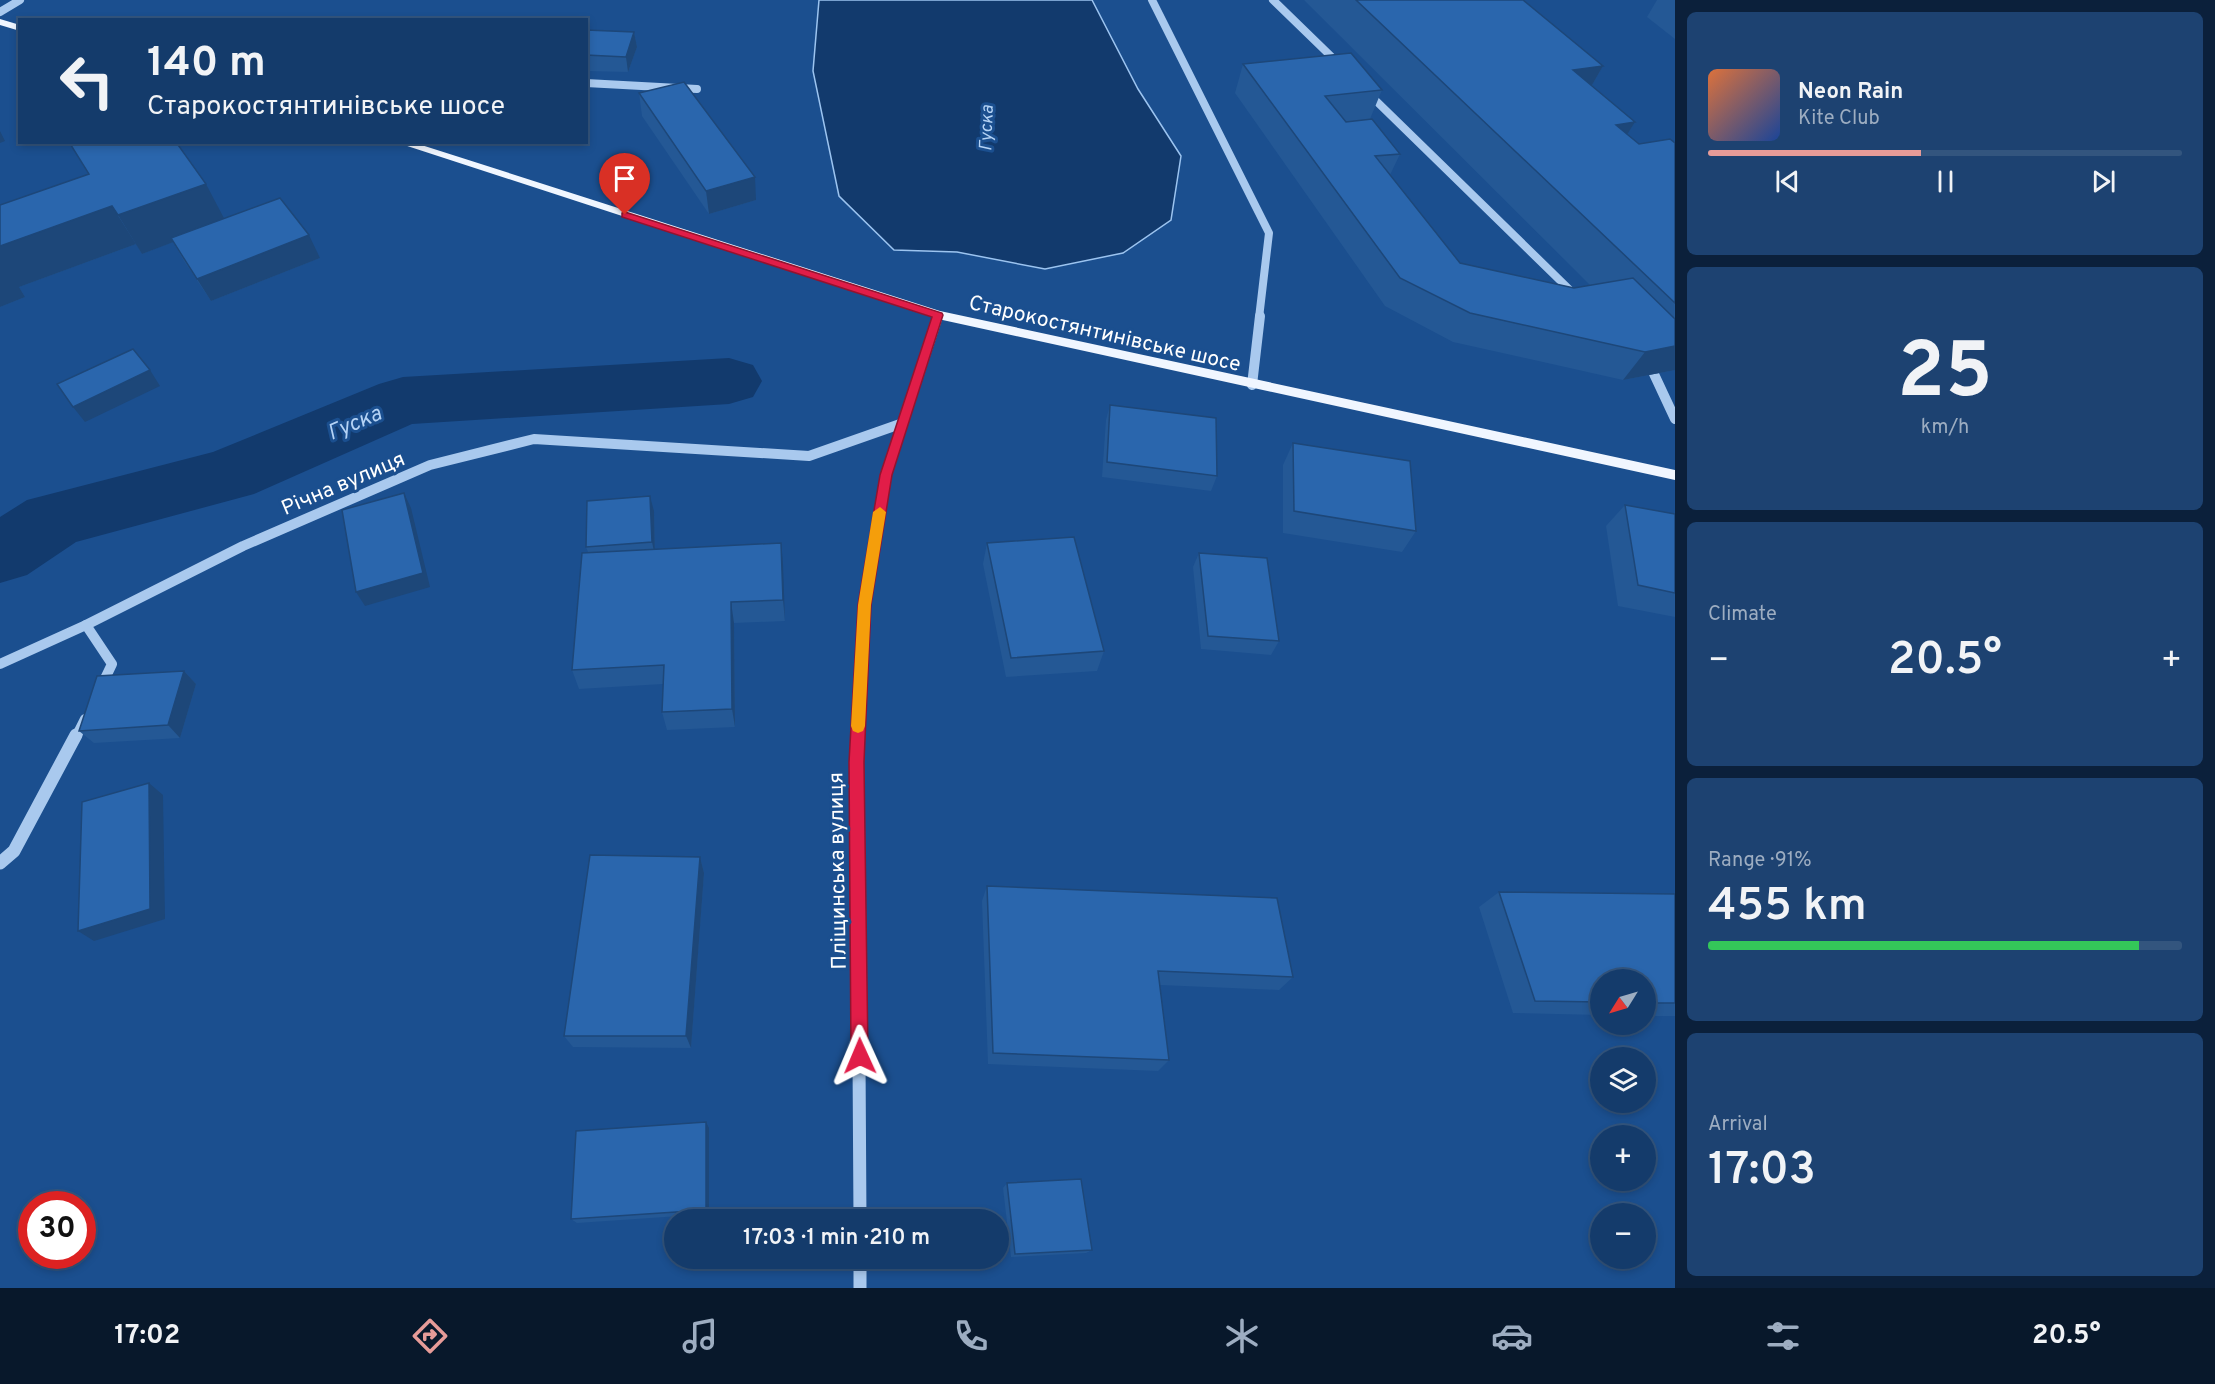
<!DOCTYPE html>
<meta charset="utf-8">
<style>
body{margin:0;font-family:Overpass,sans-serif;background:#1d4271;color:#f1f3f6;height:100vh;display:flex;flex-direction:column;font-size:22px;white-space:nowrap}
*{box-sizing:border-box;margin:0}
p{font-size:20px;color:#9dadc1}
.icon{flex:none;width:33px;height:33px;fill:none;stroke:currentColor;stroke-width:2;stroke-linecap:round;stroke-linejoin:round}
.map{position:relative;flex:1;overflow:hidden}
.details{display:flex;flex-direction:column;gap:12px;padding:12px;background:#0b203b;width:540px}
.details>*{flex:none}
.guide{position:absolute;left:18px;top:18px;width:570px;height:126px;border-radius:0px;box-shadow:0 3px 9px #0003,0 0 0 2px #33557e;background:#143b6b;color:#f1f3f6;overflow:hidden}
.needle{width:39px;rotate:233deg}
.fabs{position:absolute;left:1590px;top:969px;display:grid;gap:12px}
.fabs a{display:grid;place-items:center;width:66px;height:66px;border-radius:50%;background:#143b6b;box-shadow:0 3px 9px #0003,0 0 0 2px #33557e;font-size:30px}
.speed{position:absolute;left:18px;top:1191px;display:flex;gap:12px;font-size:30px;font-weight:700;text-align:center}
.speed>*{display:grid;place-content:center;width:78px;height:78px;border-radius:50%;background:#143b6b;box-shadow:0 3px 9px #0003,0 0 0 2px #33557e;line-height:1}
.speed .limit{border:9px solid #d22;background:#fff;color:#111}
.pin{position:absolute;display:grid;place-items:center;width:51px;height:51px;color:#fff;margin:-62px -26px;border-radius:50% 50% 50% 0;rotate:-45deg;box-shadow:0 0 6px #0007}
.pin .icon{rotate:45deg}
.me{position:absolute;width:66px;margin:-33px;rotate:359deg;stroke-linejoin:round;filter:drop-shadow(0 0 4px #0008)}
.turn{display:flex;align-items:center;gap:21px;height:126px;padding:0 30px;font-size:27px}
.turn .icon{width:78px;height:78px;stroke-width:2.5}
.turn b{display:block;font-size:42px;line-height:51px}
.big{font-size:45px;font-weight:600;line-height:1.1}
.details .tile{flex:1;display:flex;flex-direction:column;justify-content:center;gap:9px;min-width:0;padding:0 21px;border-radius:9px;background:#1d4271}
.details .dial{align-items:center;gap:0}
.dial b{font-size:78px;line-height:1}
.song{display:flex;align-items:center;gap:18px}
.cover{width:72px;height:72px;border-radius:9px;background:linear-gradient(135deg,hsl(20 70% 55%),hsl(220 70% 35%))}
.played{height:6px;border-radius:3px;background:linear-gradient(90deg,#e69b98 45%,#33557e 45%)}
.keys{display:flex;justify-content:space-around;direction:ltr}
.heat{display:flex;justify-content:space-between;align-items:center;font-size:33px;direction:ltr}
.charge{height:9px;border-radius:4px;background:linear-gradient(90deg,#34c759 91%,#33557e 0)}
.trip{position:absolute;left:664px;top:1209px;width:345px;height:60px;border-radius:30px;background:#143b6b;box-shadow:0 3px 9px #0003,0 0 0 2px #33557e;font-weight:600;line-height:60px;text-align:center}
.tab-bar{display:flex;height:96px;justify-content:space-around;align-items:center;background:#08182b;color:#9dadc1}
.tab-bar .icon{width:42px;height:42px}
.tab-bar .current{color:#e69b98}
.tab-bar b{font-size:27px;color:#f1f3f6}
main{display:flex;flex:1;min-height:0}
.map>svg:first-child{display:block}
.water{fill:#123a6d;stroke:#9cc4f0;stroke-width:1.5}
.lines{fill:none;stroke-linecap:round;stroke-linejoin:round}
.river{fill:#123a6d;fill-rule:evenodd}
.minor-far2{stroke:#a9c9ee;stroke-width:8}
.minor-far1{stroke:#a9c9ee;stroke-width:10}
.minor{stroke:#a9c9ee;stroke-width:13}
.major{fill:#f0f6ff;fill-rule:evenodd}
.wall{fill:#245895}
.shaded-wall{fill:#1d4779}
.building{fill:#2a66ad;stroke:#1d4779;stroke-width:1.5}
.route{fill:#e11d48;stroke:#92132f;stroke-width:1.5}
.slow{fill:#f59e0b}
.labels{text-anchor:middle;stroke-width:6;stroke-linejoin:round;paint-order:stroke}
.far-water-label{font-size:18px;font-style:italic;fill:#b5d3f5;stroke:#1b4f8f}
.street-label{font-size:21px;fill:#fff;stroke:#1b4f8f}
.water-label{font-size:22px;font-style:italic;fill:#b5d3f5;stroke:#1b4f8f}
</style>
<main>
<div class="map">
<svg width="1675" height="1288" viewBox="0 0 1675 1288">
<rect width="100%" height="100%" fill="#1b4f8f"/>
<polygon class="water" points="819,0 1092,0 1138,89 1181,156 1171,220 1123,253 1045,269 957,252 894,250 839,196 813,71"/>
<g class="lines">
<polygon class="river" points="729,358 753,365 762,381 753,397 729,404 412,424 254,494 76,542 27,575 0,583 0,517 27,500 213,452 379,384 403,377"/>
<g class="minor-far2">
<polyline points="1152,0 1269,233 1259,318"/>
<polyline points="1273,0 1340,65"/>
<polyline points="0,12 20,0"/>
<polyline points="586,83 697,89"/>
<polyline points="1368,93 1576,296"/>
<polyline points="937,318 938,315"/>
</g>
<g class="minor-far1">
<polyline points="1654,374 1675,419"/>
<polyline points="1252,385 1260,316"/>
<polyline points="0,664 86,625"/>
<polyline points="100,689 112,664 86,625 243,546 430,465 534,439 809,456 903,423"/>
<polyline points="76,737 85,719"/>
<polyline points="857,737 864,605 886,475 938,316"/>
</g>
<g class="minor">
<polyline points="857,735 860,1220"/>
<polyline points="0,863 14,851 76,735"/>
<polyline points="860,1258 860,1288"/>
</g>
<g class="major">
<polygon points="0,19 20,25 20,31 0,25"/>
<polygon points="395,142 412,142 940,311 1675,470 1675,480 938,319"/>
</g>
</g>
<g class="wall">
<polygon points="1304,0 1523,0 1603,66 1592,85 1635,122 1627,134 1639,144 1675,143 1675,370 1623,380 1453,342 1385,306 1235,93 1243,64 1382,90 1370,119 1345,122 1400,154 1390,175 1460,263 1574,288 1590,285"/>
<polygon points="1657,0 1675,0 1675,39 1647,17"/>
<polygon points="586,30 634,32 637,47 628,72 586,71"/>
<polygon points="639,93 756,200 709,214 642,116"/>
<polygon points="69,142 224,219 320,258 211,301 184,261 173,242 142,254 136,244 19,287 25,297 0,307 88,174"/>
<polygon points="1110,405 1217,476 1211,491 1102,477 1106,420"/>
<polygon points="1293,443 1416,531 1402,552 1283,533 1283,465"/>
<polygon points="1625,505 1675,514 1675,617 1618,606 1606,526"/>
<polygon points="654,511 655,549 781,543 785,621 734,623 735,727 667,730 662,712 663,684 579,689 572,670 588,552 586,547"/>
<polygon points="987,543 1104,651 1097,671 1006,677 983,564"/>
<polygon points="1199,553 1279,641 1271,655 1201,649 1193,567"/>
<polygon points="184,671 196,684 180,738 94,743 79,731"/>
<polygon points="700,857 704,873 691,1048 573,1047 564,1036"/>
<polygon points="987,886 1293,977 1279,990 1160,985 1169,1060 1158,1071 988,1064 982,901"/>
<polygon points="1499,892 1675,894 1675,1016 1646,1016 1646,980 1600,980 1600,1015 1513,1013 1479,907"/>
<polygon points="709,1128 709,1214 577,1223 571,1219"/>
<polygon points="1007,1183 1092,1250 1086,1253 1011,1257 1003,1188"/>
</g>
<g class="shaded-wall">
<polygon points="634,32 637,47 628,72 626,57"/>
<polygon points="1603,66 1581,104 1573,70"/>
<polygon points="1635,122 1611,160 1616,125"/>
<polygon points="0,131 5,141 0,143"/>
<polygon points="755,177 756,200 709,214 706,191"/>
<polygon points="206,184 226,222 142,254 118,215"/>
<polygon points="112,206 136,244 19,287 25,297 0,307 0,246"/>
<polygon points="309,235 320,258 211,301 197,279"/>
<polygon points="1675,346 1675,370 1623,380 1645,352"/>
<polygon points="150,370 160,386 85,422 73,407"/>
<polygon points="404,493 411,508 430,587 365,606 356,592"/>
<polygon points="650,496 654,511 655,556 652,542"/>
<polygon points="781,543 783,564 785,621 783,600"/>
<polygon points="731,602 734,623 735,727 732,709"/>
<polygon points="184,671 196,684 180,738 168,725"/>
<polygon points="149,783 163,795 165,919 94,941 78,931"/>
<polygon points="700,857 704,873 691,1048 686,1036"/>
<polygon points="706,1122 709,1128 709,1214 706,1210"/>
</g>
<g class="building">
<polygon points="1356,0 1523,0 1603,66 1573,70 1635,122 1616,125 1639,144 1670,139 1675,143 1675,303"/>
<polygon points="586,30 634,32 626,57 586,55"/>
<polygon points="1351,53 1382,90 1325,96 1346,122 1372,119 1400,154 1375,156 1460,263 1574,288 1633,278 1675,319 1675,346 1645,352 1470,313 1400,278 1243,64"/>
<polygon points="684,82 755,177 706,191 639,93"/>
<polygon points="69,142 176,142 206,184 118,215 112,206 0,246 0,205 89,174"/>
<polygon points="280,198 309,235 197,279 171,238"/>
<polygon points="133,349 150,370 73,407 57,384"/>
<polygon points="1110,405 1216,418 1217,476 1107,462"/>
<polygon points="1293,443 1410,461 1416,531 1294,511"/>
<polygon points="404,493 423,573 356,592 342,510"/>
<polygon points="650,496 652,542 586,547 587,501"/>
<polygon points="1625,505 1675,514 1675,593 1638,585"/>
<polygon points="1074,537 1104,651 1011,658 987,543"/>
<polygon points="781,543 783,600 731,602 732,709 662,712 664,665 572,670 582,553"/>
<polygon points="1199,553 1267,558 1279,641 1208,636"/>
<polygon points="184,671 168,725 79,731 97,676"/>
<polygon points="149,783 150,909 78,931 82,802"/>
<polygon points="590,855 700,857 686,1036 564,1036"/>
<polygon points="987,886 1277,898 1293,977 1158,971 1169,1060 993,1053"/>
<polygon points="1499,892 1675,894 1675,1003 1646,1003 1646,980 1600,980 1600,1002 1535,1001"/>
<polygon points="706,1122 706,1210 571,1219 576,1131"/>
<polygon points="1081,1179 1092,1250 1015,1254 1007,1183"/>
</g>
<polygon class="route" points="625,212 942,313 943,315 892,475 871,605 864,762 868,1056 866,1062 860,1064 854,1062 851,1056 849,762 858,605 880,475 932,317 622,217 622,213"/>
<polygon class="slow" points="880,507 886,512 871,605 865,726 863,731 858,733 853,731 851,726 858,605 873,512"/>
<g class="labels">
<g class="far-water-label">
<text transform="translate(986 128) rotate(-88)" y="6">Гуска</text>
</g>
<g class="street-label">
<text transform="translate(1105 333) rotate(13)" y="7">Старокостянтинівське шосе</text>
<text transform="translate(343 483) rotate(-23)" y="7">Річна вулиця</text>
<text transform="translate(837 871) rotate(-91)" y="7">Пліщинська вулиця</text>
</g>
<g class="water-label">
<text transform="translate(354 422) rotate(-23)" y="8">Гуска</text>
</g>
</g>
</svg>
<div class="fabs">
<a><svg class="needle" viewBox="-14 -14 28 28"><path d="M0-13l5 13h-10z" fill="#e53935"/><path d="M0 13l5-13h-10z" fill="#9dadc1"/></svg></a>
<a><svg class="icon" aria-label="layers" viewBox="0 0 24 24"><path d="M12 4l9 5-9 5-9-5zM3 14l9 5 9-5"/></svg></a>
<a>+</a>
<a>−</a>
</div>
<div class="speed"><div class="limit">30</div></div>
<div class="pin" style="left:625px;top:215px;background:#d93025"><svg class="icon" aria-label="arrive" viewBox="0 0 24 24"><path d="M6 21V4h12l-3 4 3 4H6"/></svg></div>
<svg class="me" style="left:860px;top:1056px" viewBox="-20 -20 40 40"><path d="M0-17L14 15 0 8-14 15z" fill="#e11d48" stroke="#fff" stroke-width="4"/></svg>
<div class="trip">17:03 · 1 min · 210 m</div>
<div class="guide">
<div class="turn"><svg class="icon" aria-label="left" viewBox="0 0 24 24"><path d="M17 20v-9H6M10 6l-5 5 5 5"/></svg><div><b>140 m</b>Старокостянтинівське шосе</div></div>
</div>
</div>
<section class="details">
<div class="tile">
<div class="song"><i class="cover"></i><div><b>Neon Rain</b><p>Kite Club</p></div></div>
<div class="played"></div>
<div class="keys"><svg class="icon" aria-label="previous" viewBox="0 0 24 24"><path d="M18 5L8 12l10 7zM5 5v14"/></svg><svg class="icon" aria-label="pause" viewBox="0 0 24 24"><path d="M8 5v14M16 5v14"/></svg><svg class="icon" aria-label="next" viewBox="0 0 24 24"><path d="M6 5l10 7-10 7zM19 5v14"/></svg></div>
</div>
<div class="tile dial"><b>25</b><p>km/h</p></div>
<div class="tile"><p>Climate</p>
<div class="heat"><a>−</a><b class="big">20.5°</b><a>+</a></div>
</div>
<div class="tile"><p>Range · 91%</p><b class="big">455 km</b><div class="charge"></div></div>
<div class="tile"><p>Arrival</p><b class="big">17:03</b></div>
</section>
</main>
<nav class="tab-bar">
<b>17:02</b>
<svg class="icon current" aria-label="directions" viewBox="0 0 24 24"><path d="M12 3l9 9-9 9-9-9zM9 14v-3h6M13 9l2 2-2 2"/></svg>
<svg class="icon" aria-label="music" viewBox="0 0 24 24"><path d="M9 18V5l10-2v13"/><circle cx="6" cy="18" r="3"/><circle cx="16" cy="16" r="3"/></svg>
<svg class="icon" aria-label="phone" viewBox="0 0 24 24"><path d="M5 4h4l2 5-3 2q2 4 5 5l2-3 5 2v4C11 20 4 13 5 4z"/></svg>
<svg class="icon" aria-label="climate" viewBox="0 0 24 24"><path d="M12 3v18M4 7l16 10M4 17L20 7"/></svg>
<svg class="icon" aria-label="car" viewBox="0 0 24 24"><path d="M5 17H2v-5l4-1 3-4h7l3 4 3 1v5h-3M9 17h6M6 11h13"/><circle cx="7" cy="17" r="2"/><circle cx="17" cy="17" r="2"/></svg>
<svg class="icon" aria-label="filters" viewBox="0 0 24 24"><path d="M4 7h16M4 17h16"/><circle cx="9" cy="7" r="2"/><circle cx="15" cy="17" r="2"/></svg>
<b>20.5°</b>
</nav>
